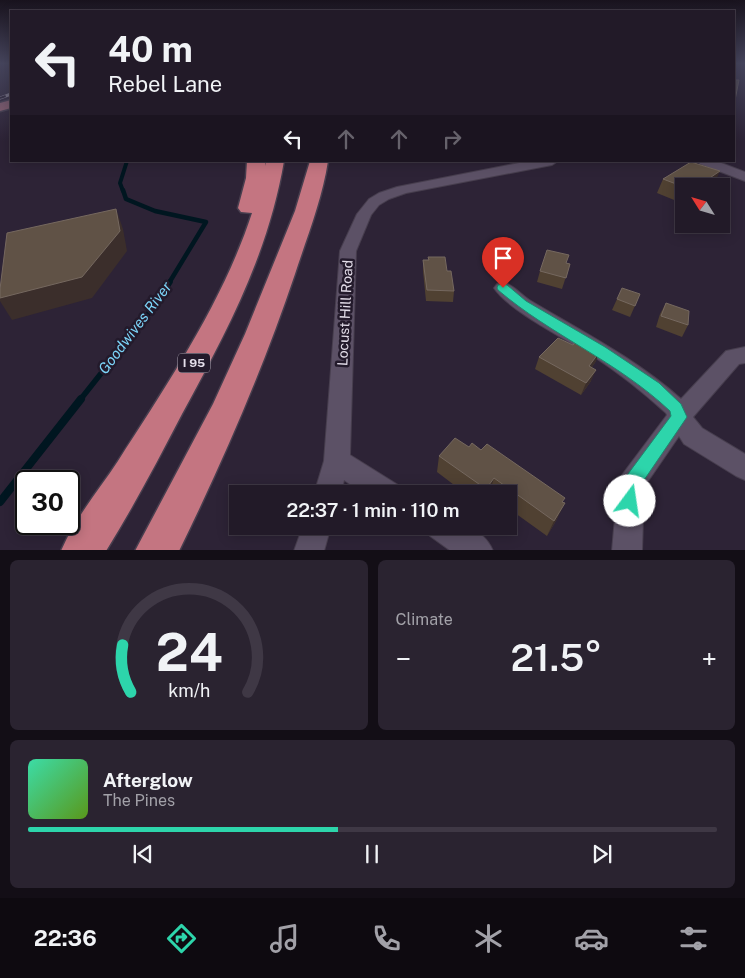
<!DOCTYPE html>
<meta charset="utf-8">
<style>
body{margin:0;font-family:"Public Sans",sans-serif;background:#2a2330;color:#f1f3f6;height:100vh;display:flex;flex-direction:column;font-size:19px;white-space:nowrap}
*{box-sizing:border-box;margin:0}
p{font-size:16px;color:#a2a1a8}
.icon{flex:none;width:28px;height:28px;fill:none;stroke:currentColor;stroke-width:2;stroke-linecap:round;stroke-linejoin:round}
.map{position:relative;height:550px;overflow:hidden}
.panel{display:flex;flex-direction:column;gap:10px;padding:10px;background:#130e16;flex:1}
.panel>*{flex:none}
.top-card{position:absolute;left:10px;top:10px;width:725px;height:152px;border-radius:0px;box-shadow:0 2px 12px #0003,0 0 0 1px #3f3845;background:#221a28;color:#f1f3f6;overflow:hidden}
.needle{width:32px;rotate:307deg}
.buttons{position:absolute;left:675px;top:178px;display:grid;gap:10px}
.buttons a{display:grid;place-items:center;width:55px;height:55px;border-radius:0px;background:#221a28;box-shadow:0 2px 12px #0003,0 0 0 1px #3f3845;font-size:25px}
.speed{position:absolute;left:15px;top:470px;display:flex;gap:10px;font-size:25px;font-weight:700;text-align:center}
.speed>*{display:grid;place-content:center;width:65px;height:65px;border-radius:50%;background:#221a28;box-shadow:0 2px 12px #0003,0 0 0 1px #3f3845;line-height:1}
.speed .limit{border:2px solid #111;border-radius:8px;background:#fff;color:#111}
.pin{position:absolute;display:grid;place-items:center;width:42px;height:42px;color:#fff;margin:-51px -21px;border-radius:50% 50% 50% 0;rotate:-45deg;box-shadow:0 0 5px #0007}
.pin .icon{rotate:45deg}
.me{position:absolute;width:55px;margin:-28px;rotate:14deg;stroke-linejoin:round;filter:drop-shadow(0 0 4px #0008)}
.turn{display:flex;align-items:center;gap:18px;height:105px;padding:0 15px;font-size:22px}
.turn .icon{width:65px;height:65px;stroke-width:2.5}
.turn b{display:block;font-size:35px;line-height:42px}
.lanes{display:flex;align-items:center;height:48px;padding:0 15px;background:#0003;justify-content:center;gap:25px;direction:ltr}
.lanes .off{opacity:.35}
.big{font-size:38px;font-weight:600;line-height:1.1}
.panel .widget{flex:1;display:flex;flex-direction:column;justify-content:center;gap:8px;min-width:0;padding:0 18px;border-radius:8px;background:#2a2330}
.panel .dial{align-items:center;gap:0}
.dial svg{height:130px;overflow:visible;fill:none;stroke:#3f3845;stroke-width:7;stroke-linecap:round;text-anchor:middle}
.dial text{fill:#f1f3f6;stroke:none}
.song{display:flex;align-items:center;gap:15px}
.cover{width:60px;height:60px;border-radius:8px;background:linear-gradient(135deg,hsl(160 70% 55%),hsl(90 70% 35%))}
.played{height:5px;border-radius:2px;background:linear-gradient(90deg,#2dd5ab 45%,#3f3845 45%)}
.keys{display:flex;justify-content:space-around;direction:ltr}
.heat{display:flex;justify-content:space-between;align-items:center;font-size:28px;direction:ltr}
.panel .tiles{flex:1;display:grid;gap:10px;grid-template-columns:1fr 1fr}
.widget:last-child{grid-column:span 2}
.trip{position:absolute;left:229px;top:485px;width:288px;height:50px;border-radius:0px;background:#221a28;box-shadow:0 2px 12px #0003,0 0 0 1px #3f3845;font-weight:600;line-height:50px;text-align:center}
.tabs{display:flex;height:80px;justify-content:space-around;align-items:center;background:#0e0a10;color:#a2a1a8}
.tabs .icon{width:35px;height:35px}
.tabs .on{color:#2dd5ab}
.tabs b{font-size:22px;color:#f1f3f6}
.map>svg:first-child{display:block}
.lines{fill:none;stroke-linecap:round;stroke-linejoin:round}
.stream-far3{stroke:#001620;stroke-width:4}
.stream-far2{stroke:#001620;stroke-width:4.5}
.stream-far1{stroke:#001620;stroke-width:5.5}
.stream{stroke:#001620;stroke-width:8}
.minor-casing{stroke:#473e4e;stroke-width:2}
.major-casing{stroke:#473e4e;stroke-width:3}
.highway-casing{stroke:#473e4e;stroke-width:3}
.minor{fill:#5c5166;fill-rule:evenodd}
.major{fill:#9a6776;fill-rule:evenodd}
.highway{fill:#c47581;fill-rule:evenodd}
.rail-casing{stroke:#9f97a6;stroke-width:3}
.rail{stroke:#231a2b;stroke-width:2;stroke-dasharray:6;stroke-linecap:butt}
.wall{fill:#504132}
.shaded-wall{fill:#3b2e2b}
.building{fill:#605246;stroke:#75685f}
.route{fill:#2dd5ab;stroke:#1d8a6f}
.labels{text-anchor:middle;stroke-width:5;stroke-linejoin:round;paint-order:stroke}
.shield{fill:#231a2b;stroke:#aaa3b1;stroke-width:1}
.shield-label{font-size:12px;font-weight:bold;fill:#e4deea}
.street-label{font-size:14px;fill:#e4deea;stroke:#231a2b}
.water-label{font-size:15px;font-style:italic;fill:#7cd4f8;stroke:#231a2b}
</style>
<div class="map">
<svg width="745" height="551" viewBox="0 0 745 551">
<rect width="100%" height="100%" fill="#2d2336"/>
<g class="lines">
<polyline class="stream-far3" points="123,191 120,183 127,161"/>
<polyline class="stream-far2" points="123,190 126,199 155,211 206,222 169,283"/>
<polyline class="stream-far1" points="80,400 156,304 170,282"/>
<polyline class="stream" points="0,502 81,399"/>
<defs>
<g id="minor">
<polygon points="529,161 558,161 552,165 406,193 389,199 379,205 371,215 356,251 350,455 398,485 401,494 364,494 344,480 341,494 314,494 324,461 340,251 357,214 369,199 379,193 397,187"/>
<polygon points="698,161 716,161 745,172 745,181 700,164"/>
<path d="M503,282c11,3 18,13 28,19 52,31 105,58 150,98l45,-48 19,-4v16l-6,1 -46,53 9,11 43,26v26l-9,-4 -52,-32 -5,-8 -35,51 -2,64h-30l6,-67 4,-9 45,-60 -1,-2c-23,-21 -47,-40 -73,-57 -25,-16 -84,-45 -99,-68l3,-4z"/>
<polygon points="303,526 331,526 324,551 294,551"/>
<path d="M426,526c26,0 55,-4 67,25h-42l-21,-15z"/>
</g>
<polygon id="major" points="11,100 11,108 0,111 0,103"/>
<g id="highway">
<path d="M247,161h18v5l1,-5h18c-16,94 -57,170 -102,253 -24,46 -48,92 -76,137h-45c14,-33 38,-61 57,-90 50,-78 105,-159 134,-248l-11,-1 -3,-4 8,-30z"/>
<path d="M310,161h18c-6,39 -21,76 -33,113 -32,95 -72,187 -116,277h-44l78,-147 32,-70 50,-123z"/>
</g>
</defs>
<use href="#minor" class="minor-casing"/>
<use href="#major" class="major-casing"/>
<use href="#highway" class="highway-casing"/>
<use href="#minor" class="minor"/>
<use href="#major" class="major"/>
<use href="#highway" class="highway"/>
<defs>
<polyline id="rail" points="0,98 11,94"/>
</defs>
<use href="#rail" class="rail-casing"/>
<use href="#rail" class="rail"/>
</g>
<g class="wall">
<polygon points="663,179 714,186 684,186 684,204 657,193"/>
<polygon points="684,212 684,224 719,224 713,228 703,224 694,231 677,224 682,214"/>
<polygon points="428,257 447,271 454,291 453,302 426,301 423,271 423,260 428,260"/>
<polygon points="570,264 562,289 537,282 540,271"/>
<polygon points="640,294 630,317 612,310 617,299"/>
<polygon points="666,303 688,325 682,337 656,327 660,314"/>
<polygon points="539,357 596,361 592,367 591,381 581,395 535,369"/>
<polygon points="481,450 563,502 557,519 547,536 508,508 508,494 466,494 437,472 439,456"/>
</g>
<g class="shaded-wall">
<polygon points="720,171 713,186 698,186"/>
<polygon points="116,209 123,229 127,251 92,298 12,320 0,301 0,298"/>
<polygon points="731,209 726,219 721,222 721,216"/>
<polygon points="697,224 704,224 694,231"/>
<polygon points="715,224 719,224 713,228"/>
<polygon points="601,350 596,361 585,378 589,366"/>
<polygon points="596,370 591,381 581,395 586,383"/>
<polygon points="494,478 489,494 485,494 486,489"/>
<polygon points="565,503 557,519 547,536 554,521"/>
</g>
<g class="building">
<polygon points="734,80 739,80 734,105"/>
<polygon points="691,162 720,171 698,186 684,187 663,179"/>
<polygon points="721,204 731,209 721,216"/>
<polygon points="116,209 120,231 82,277 0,298 0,289 7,233"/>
<polygon points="547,250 569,255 566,263 570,264 566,278 540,271"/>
<polygon points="428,257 445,257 447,271 451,271 454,291 427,290 423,260 429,260"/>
<polygon points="622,288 640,294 635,306 617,299"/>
<polygon points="666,303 689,311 688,325 661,316"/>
<polygon points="558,338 573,345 576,341 583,344 585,342 601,350 589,366 596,370 586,383 539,357"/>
<polygon points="455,438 469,447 472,443 481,450 487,444 565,498 562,502 565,503 554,521 494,478 486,489 439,456"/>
</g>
<linearGradient id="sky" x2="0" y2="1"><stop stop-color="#19131e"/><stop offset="0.45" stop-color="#46455d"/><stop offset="1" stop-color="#46455d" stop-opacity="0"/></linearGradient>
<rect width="745" height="141" fill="url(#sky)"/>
<path class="route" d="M503,284l4,1 19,16 79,46 54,36 22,21 6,13 -47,69 -1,15 -3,6 -6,2 -6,-2 -3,-6 4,-23 46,-62 -1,-5c-53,-50 -118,-75 -172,-121l-1,-2 1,-3z"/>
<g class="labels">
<rect class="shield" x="178" y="353.5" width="32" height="19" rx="4"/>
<g class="shield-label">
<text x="194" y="367">I 95</text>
</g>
<g class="street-label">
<text transform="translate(345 313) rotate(-87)" y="5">Locust Hill Road</text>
</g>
<g class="water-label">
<text transform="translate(135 328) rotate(-53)" y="5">Goodwives River</text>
</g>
</g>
</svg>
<div class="buttons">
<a><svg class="needle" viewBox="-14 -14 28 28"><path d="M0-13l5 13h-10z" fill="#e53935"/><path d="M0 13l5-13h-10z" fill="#a2a1a8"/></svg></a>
</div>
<div class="speed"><div class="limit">30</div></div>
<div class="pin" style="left:503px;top:288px;background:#d93025"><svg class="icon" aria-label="arrive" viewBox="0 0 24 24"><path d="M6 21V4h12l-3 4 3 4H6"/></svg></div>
<svg class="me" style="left:630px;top:501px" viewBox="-20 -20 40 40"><circle r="19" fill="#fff"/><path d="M0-13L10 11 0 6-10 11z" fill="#2dd5ab"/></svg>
<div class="trip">22:37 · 1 min · 110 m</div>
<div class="top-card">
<div class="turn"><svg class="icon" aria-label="left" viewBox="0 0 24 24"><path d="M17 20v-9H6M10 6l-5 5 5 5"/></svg><div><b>40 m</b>Rebel Lane</div></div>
<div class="lanes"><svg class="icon" aria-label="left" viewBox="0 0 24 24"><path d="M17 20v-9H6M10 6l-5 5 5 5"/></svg><svg class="icon off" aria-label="ahead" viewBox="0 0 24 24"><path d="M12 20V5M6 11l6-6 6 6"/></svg><svg class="icon off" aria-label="ahead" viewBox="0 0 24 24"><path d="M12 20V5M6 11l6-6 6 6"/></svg><svg class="icon off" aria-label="right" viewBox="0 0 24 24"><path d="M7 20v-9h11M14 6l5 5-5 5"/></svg></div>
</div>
</div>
<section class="panel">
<div class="tiles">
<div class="widget dial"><svg viewBox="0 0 100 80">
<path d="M14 69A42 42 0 1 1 86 69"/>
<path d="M14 69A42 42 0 0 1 9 40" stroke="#2dd5ab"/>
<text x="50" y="56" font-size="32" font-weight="700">24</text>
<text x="50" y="72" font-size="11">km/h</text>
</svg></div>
<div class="widget"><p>Climate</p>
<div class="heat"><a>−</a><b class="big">21.5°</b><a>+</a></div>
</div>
<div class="widget">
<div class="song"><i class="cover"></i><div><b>Afterglow</b><p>The Pines</p></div></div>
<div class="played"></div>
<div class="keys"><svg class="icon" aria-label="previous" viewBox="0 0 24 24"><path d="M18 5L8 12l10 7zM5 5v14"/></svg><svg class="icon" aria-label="pause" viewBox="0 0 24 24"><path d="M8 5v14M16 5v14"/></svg><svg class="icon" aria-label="next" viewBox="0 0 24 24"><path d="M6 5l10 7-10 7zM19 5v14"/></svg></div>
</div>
</div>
</section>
<nav class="tabs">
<b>22:36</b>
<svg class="icon on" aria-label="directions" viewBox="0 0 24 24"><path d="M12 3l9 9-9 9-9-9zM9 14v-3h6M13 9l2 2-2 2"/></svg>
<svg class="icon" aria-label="music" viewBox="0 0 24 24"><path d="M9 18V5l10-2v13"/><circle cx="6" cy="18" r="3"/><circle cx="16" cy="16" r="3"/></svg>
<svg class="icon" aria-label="phone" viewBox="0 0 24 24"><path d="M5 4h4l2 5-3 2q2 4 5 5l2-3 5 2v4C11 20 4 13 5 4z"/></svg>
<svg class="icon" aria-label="climate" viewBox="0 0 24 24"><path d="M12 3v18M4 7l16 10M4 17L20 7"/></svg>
<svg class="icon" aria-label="car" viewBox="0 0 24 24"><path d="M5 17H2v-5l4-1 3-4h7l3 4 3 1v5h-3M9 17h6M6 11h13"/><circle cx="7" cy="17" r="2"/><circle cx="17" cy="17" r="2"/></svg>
<svg class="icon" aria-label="filters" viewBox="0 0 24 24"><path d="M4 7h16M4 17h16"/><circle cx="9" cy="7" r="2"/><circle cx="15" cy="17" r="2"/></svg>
</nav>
